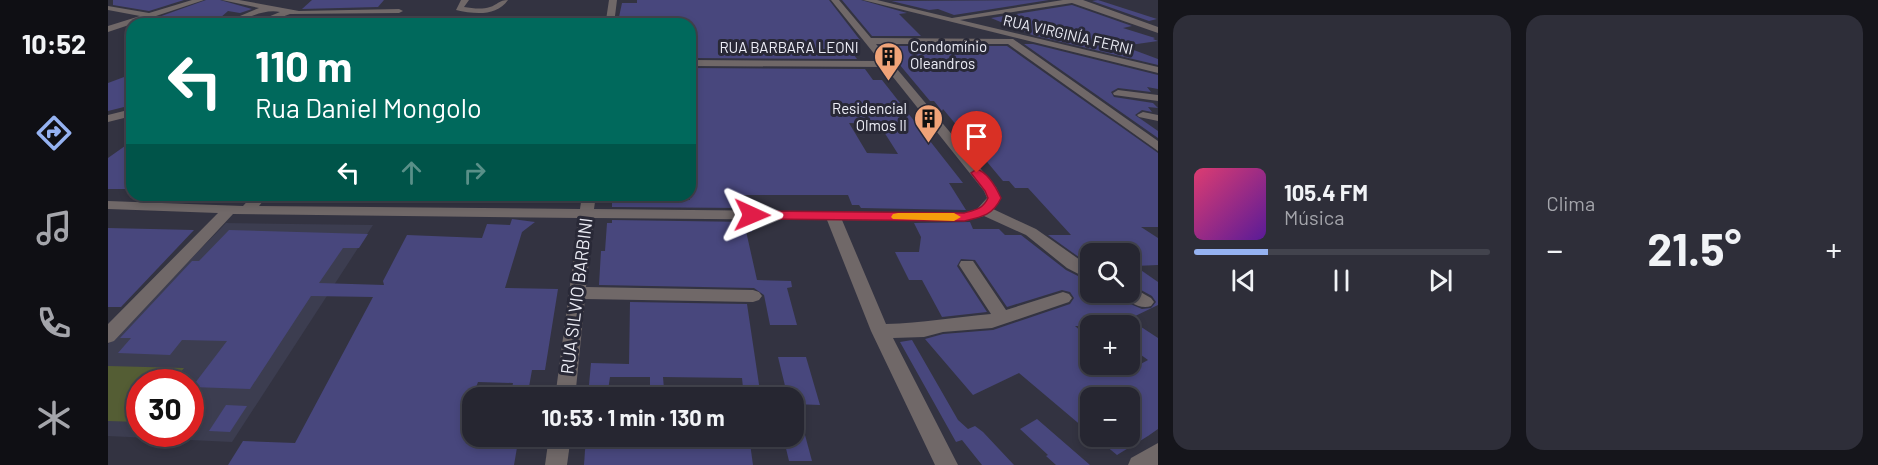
<!DOCTYPE html>
<html lang="pt">
<meta charset="utf-8">
<style>
body{margin:0;font-family:Barlow,sans-serif;background:#2e2e39;color:#f1f3f6;height:100vh;display:flex;flex-direction:column;font-size:22px;white-space:nowrap}
*{box-sizing:border-box;margin:0}
p{font-size:20px;color:#a4a5ab}
.icon{flex:none;width:33px;height:33px;fill:none;stroke:currentColor;stroke-width:2;stroke-linecap:round;stroke-linejoin:round}
.map{position:relative;flex:1;overflow:hidden}
.sheet{display:flex;flex-direction:column;gap:15px;padding:15px;background:#15151b;width:720px}
.sheet>*{flex:none}
.guide{position:absolute;left:18px;top:18px;width:570px;height:183px;border-radius:18px;box-shadow:0 3px 9px #0003,0 0 0 2px #42434d;background:#00695c;color:#fff;overflow:hidden}
.buttons{position:absolute;left:972px;top:243px;display:grid;gap:12px}
.buttons a{display:grid;place-items:center;width:60px;height:60px;border-radius:12px;background:#262631;box-shadow:0 3px 9px #0003,0 0 0 2px #42434d;font-size:30px}
.speed{position:absolute;left:18px;top:369px;display:flex;gap:12px;font-size:30px;font-weight:700;text-align:center}
.speed>*{display:grid;place-content:center;width:78px;height:78px;border-radius:50%;background:#262631;box-shadow:0 3px 9px #0003,0 0 0 2px #42434d;line-height:1}
.speed .limit{border:9px solid #d22;background:#fff;color:#111}
.pin{position:absolute;display:grid;place-items:center;width:51px;height:51px;color:#fff;margin:-62px -26px;border-radius:50% 50% 50% 0;rotate:-45deg;box-shadow:0 0 6px #0007}
.pin .icon{rotate:45deg}
.me{position:absolute;width:66px;margin:-33px;rotate:91deg;stroke-linejoin:round;filter:drop-shadow(0 0 4px #0008)}
.turn{display:flex;align-items:center;gap:21px;height:126px;padding:0 30px;font-size:27px}
.turn .icon{width:78px;height:78px;stroke-width:2.5}
.turn b{display:block;font-size:42px;line-height:51px}
.lanes{display:flex;align-items:center;height:57px;padding:0 30px;background:#0003;justify-content:center;gap:30px;direction:ltr}
.lanes .off{opacity:.35}
.big{font-size:45px;font-weight:700;line-height:1.1}
.sheet .tile{flex:1;display:flex;flex-direction:column;justify-content:center;gap:9px;min-width:0;padding:0 21px;border-radius:18px;background:#2e2e39}
.song{display:flex;align-items:center;gap:18px}
.cover{width:72px;height:72px;border-radius:9px;background:linear-gradient(135deg,hsl(340 70% 55%),hsl(270 70% 35%))}
.played{height:6px;border-radius:3px;background:linear-gradient(90deg,#95b2f1 25%,#42434d 25%)}
.keys{display:flex;justify-content:space-around;direction:ltr}
.heat{display:flex;justify-content:space-between;align-items:center;font-size:33px;direction:ltr}
.sheet .tiles{flex:1;display:grid;gap:15px;grid-template-columns:repeat(2,1fr)}
.trip{position:absolute;left:354px;top:387px;width:342px;height:60px;border-radius:18px;background:#262631;box-shadow:0 3px 9px #0003,0 0 0 2px #42434d;font-weight:700;line-height:60px;text-align:center}
main{display:flex;flex:1;min-height:0}
.menu{display:flex;flex-direction:column;width:108px;justify-content:space-around;align-items:center;background:#0f0f14;color:#a4a5ab}
.menu .icon{width:42px;height:42px}
.menu .current{color:#95b2f1}
.menu b{font-size:27px;color:#f1f3f6}
.map>svg:first-child{display:block}
.built{fill:#3c3d50;fill-rule:evenodd}
.green{fill:#545d34}
.building{fill:#48477d;fill-rule:evenodd}
.lines{fill:none;stroke-linecap:round;stroke-linejoin:round}
.minor{fill:#706868;fill-rule:evenodd}
.route{fill:#e11d48;stroke:#92132f;stroke-width:1.5}
.slow{fill:#f59e0b}
.labels{text-anchor:middle;stroke-width:6;stroke-linejoin:round;paint-order:stroke}
.far-street-label{font-size:15px;fill:#edeef7;stroke:#292937}
.far-poi-label{font-size:15px;fill:#edeef7;stroke:#292937;text-anchor:start}
.street-label{font-size:18px;fill:#edeef7;stroke:#292937}
</style>
<main>
<nav class="menu">
<b>10:52</b>
<svg class="icon current" aria-label="directions" viewBox="0 0 24 24"><path d="M12 3l9 9-9 9-9-9zM9 14v-3h6M13 9l2 2-2 2"/></svg>
<svg class="icon" aria-label="music" viewBox="0 0 24 24"><path d="M9 18V5l10-2v13"/><circle cx="6" cy="18" r="3"/><circle cx="16" cy="16" r="3"/></svg>
<svg class="icon" aria-label="phone" viewBox="0 0 24 24"><path d="M5 4h4l2 5-3 2q2 4 5 5l2-3 5 2v4C11 20 4 13 5 4z"/></svg>
<svg class="icon" aria-label="climate" viewBox="0 0 24 24"><path d="M12 3v18M4 7l16 10M4 17L20 7"/></svg>
</nav>
<div class="map">
<svg width="1050" height="465" viewBox="0 0 1050 465">
<rect width="100%" height="100%" fill="#333341"/>
<path class="built" d="M118,223l147,2 -141,217 -124,-6v-92zM32,382h50v52h-50z"/>
<polygon class="green" points="0,366 76,368 65,382 32,382 31,422 0,421"/>
<g class="building">
<polygon points="5,0 76,0 41,11 5,5"/>
<polygon points="98,0 112,0 144,9 132,13 120,11 112,18 98,18 90,24 31,24"/>
<polygon points="204,0 276,0 270,7 194,9"/>
<polygon points="529,0 721,0 752,40 735,40 749,59 582,58 582,24 523,23 511,17 514,3 529,3"/>
<polygon points="734,0 753,0 799,13 791,14 813,36 764,36"/>
<polygon points="779,0 784,1 941,0 846,15 830,9 821,10"/>
<polygon points="990,0 1049,19 1041,21 984,1"/>
<polygon points="964,5 1024,26 1015,28 1047,38 1045,39 1050,41 1015,46 1050,59 1050,65 924,35 883,18"/>
<polygon points="186,16 263,16 256,24 177,24"/>
<polygon points="916,44 925,44 1050,75 1050,89 1039,87 1043,92 1010,88 1003,92 1006,97 1045,103 1050,108 1040,107 1044,112 1034,110 1027,115 1050,131 1050,138"/>
<path d="M776,46h123l151,107v74h-17l17,11v27l-23,1 23,16v23l-29,14 29,19v91l-10,7 -31,19 -23,-19h36v-38h-40v35l-71,-60 -46,22 -48,-56 18,-5 50,-4 77,-26 4,-6 -4,-6 -8,-2 -55,17 -32,-47 -14,-1 -4,7 30,46 -45,5 -20,-37h-13l-14,-28h24l2,-15 -7,-14 56,-1 3,7h26l6,6h16l45,35 24,12v10h28l10,11 14,6 9,-1 5,-6 -4,-6 -22,-12v-31l-40,1v11l-42,-30h23l-43,-47h-13l-6,-7h-6l-60,-72 -1,2 -8,-10h-4zM967,326h55v21l18,13 -26,14 -14,-10h-18v-25z"/>
<path d="M582,68l175,1 8,11h9l81,103h-14l17,27 -105,-2 -2,-3h-7l-4,-10h-105l3,13 -134,-1v-7h78v-30h3l-3,-24zM741,123l30,1 19,30 -31,-1z"/>
<polygon points="24,74 24,105 0,111 0,83"/>
<polygon points="24,141 24,189 0,189 0,158"/>
<polygon points="404,219 427,222 414,232 397,288 450,289 437,370 424,370 419,398 402,398 405,383 370,382 364,398 364,436 411,436 406,465 120,465 135,441 187,443 265,297 203,296 142,389 84,387 119,341 74,340 62,355 10,353 23,338 12,338 84,261 91,261 121,230 260,234 251,248 235,248 211,283 276,285 275,281 299,235 374,238 379,224 402,225"/>
<polygon points="504,220 642,222 644,232 638,231 649,280 683,281 684,287 679,288 689,325 662,325 656,295 646,288 491,285 493,251 497,251 499,223 504,223"/>
<polygon points="0,228 86,230 13,307 0,307"/>
<polygon points="522,302 639,304 653,398 636,398 634,378 555,377 556,389 542,388 542,377 502,377 499,397 480,396 483,363 521,364"/>
<polygon points="804,340 850,420 860,429 867,426 875,432 906,465 874,465 854,440 848,442 792,342"/>
<polygon points="670,357 698,357 712,405 686,404 686,398 680,398"/>
<polygon points="118,405 139,406 122,432 101,431"/>
<polygon points="690,409 704,461 681,461 675,436 686,436 686,410"/>
<polygon points="929,419 982,465 948,465 938,456 940,455 912,429"/>
<polygon points="478,436 641,436 645,465 476,465"/>
</g>
<g class="lines">
<g class="minor">
<polygon points="84,0 96,0 0,32 0,26 32,16 0,10 0,6 41,13"/>
<path d="M114,0h17l60,11 100,-2 4,2 -4,2 -109,1 -27,10h-12l29,-12c-21,-4 -38,12 -59,12l38,-16z"/>
<path d="M353,0h8l-5,7c8,1 17,3 26,0 7,-2 9,-7 18,-7 -12,17 -34,14 -52,10z"/>
<polygon points="501,0 509,0 506,24 284,20 280,18 284,16 498,20"/>
<path d="M723,0h8l32,38 142,1 145,102v10l-150,-107h-132l120,143 5,11 -8,11 43,20 54,38v13l-23,-12 -41,-33 -42,-19 -20,5 -122,-1 44,104c36,-1 70,-7 105,-10l-32,-49 2,-4h12l33,49 57,-18 6,2 3,4 -3,4 -77,26 -49,4 -19,5 -31,1 65,127h-23l-64,-134 -44,-111 -233,-2 -8,69 167,3 6,2 3,4 -3,4 -6,2 -168,-3 -10,99h-20l24,-180 -346,-4 -119,127 -6,2v-19l110,-111 -110,-4v-8l135,5 10,-11h15l-9,11 321,3 2,-14h14l-2,14 370,4 13,-4 10,-11 -3,-7 -99,-124 -195,-1v-6l190,1z"/>
<polygon points="755,0 769,0 844,18 955,0 975,0 1050,27 1050,33 964,3 852,20 1050,67 1050,73"/>
<polygon points="1010,90 1050,95 1050,101 1006,95 1005,93"/>
<polygon points="24,109 24,116 0,122 0,115"/>
<polygon points="1035,112 1050,115 1050,121 1031,117 1029,115"/>
<path d="M1022,286l21,12 3,4 -3,4c-11,4 -25,-5 -31,-14h10z"/>
<polygon points="441,436 463,436 459,465 437,465"/>
<polygon points="1050,443 1050,465 1020,465 1023,458"/>
</g>
</g>
<path class="route" d="M869,169c11,4 19,18 24,29 -8,17 -19,19 -37,23l-212,-2 -7,-4 7,-4 212,2c11,-3 19,-4 24,-15l-3,-7 -14,-18z"/>
<polygon class="slow" points="790,213 846,213 853,217 846,221 785,219 783,217 785,214"/>
<defs>
<symbol id="building-pin" viewBox="-11 -11 22 30"><path d="M0 17L-7.5 6A9.5 9.5 0 1 1 7.5 6Z" fill="#f0a378" stroke="#292937"/><path d="M-4-6H4V6H1V3H-1V6H-4ZM-2.5-4.3h1.7v1.8h-1.7ZM.8-4.3h1.7v1.8H.8ZM-2.5-1h1.7V.8h-1.7ZM.8-1h1.7V.8H.8Z" fill="#111"/></symbol>
</defs>
<g fill-rule="evenodd">
<use href="#building-pin" x="764" y="40" width="33" height="45"/>
<use href="#building-pin" x="804" y="102" width="33" height="45"/>
</g>
<g class="labels">
<g class="far-street-label">
<text transform="translate(960 35) rotate(13)" y="5">RUA VIRGINÍA FERNI</text>
<text x="681" y="53">RUA BARBARA LEONI</text>
</g>
<g class="far-poi-label">
<text x="802" y="52">Condomínio<tspan x="802" dy="17">Oleandros</tspan></text>
<text x="799" y="114" text-anchor="end">Residencial<tspan x="799" dy="17">Olmos II</tspan></text>
</g>
<g class="street-label">
<text transform="translate(469 296) rotate(-83)" y="6">RUA SILVIO BARBINI</text>
</g>
</g>
</svg>
<div class="buttons">
<a><svg class="icon" aria-label="search" viewBox="0 0 24 24"><circle cx="10" cy="10" r="6"/><path d="M15 15l6 6"/></svg></a>
<a>+</a>
<a>−</a>
</div>
<div class="speed"><div class="limit">30</div></div>
<div class="pin" style="left:869px;top:173px;background:#d93025"><svg class="icon" aria-label="arrive" viewBox="0 0 24 24"><path d="M6 21V4h12l-3 4 3 4H6"/></svg></div>
<svg class="me" style="left:644px;top:215px" viewBox="-20 -20 40 40"><path d="M0-17L14 15 0 8-14 15z" fill="#e11d48" stroke="#fff" stroke-width="4"/></svg>
<div class="trip">10:53 · 1 min · 130 m</div>
<div class="guide">
<div class="turn"><svg class="icon" aria-label="left" viewBox="0 0 24 24"><path d="M17 20v-9H6M10 6l-5 5 5 5"/></svg><div><b>110 m</b>Rua Daniel Mongolo</div></div>
<div class="lanes"><svg class="icon" aria-label="left" viewBox="0 0 24 24"><path d="M17 20v-9H6M10 6l-5 5 5 5"/></svg><svg class="icon off" aria-label="ahead" viewBox="0 0 24 24"><path d="M12 20V5M6 11l6-6 6 6"/></svg><svg class="icon off" aria-label="right" viewBox="0 0 24 24"><path d="M7 20v-9h11M14 6l5 5-5 5"/></svg></div>
</div>
</div>
<section class="sheet">
<div class="tiles">
<div class="tile">
<div class="song"><i class="cover"></i><div><b>105.4 FM</b><p>Música</p></div></div>
<div class="played"></div>
<div class="keys"><svg class="icon" aria-label="previous" viewBox="0 0 24 24"><path d="M18 5L8 12l10 7zM5 5v14"/></svg><svg class="icon" aria-label="pause" viewBox="0 0 24 24"><path d="M8 5v14M16 5v14"/></svg><svg class="icon" aria-label="next" viewBox="0 0 24 24"><path d="M6 5l10 7-10 7zM19 5v14"/></svg></div>
</div>
<div class="tile"><p>Clima</p>
<div class="heat"><a>−</a><b class="big">21.5°</b><a>+</a></div>
</div>
</div>
</section>
</main>
